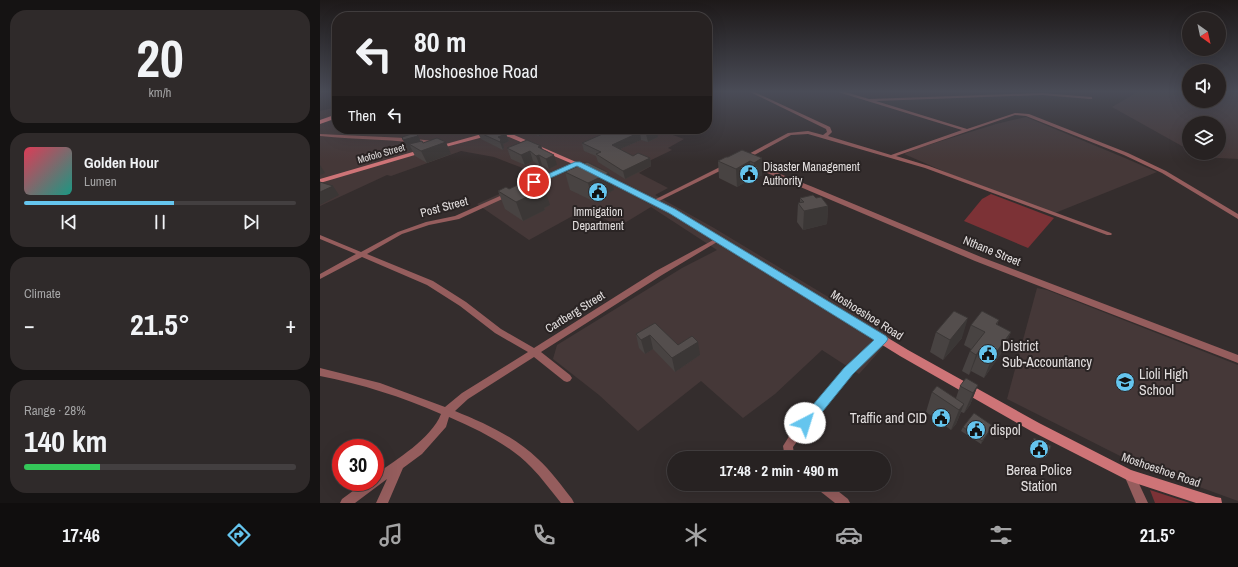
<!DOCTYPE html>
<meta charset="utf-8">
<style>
body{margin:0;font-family:"Archivo Narrow",sans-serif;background:#2f2a2a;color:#f1f3f6;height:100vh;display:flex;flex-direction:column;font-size:15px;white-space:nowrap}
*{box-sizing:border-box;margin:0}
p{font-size:13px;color:#a4a4a5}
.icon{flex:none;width:22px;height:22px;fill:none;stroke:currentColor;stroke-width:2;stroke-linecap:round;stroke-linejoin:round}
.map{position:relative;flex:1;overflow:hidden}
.panel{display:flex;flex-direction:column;gap:10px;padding:10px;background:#151313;width:320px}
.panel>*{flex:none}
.hud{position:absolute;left:12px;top:12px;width:380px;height:122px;border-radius:16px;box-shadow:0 4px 16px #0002,0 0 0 1px #433f40;background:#272222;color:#f1f3f6;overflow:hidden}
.needle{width:26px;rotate:147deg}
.controls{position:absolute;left:862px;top:12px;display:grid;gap:8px}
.controls a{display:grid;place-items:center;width:44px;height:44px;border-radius:50%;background:#272222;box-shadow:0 4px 16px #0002,0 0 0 1px #433f40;font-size:20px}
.speed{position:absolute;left:12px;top:439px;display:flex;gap:8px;font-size:20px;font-weight:700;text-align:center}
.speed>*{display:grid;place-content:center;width:52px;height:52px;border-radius:50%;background:#272222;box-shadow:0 4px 16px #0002,0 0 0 1px #433f40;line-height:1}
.speed .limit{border:6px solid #d22;background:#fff;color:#111}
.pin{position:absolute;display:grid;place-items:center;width:34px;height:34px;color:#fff;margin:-17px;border:2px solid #fff;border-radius:50%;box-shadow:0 1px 4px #0007}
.me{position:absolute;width:44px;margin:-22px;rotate:40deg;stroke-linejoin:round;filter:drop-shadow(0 0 3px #0008)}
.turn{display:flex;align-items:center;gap:14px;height:84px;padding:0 16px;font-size:18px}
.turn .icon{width:52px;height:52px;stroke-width:2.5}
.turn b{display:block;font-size:28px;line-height:34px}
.then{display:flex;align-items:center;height:38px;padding:0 16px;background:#0003;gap:8px;font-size:15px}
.big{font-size:30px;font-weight:800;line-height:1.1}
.panel .card{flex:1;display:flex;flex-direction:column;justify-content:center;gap:6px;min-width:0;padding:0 14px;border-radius:16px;background:#2f2a2a}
.panel .dial{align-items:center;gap:0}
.dial b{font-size:52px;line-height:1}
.song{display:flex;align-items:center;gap:12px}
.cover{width:48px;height:48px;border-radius:6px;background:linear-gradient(135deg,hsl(350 70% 55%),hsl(170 70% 35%))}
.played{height:4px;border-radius:2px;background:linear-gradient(90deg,#65c5ee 55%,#433f40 55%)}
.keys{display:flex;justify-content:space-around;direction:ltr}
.heat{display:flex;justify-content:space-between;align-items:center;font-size:22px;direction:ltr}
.charge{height:6px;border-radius:3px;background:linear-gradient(90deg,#34c759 28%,#433f40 0)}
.trip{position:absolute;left:347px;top:451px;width:224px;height:40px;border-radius:20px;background:#272222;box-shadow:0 4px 16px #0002,0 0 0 1px #433f40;font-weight:800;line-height:40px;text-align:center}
.menu{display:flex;height:64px;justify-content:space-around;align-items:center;background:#100e0e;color:#a4a4a5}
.menu .icon{width:28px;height:28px}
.menu .selected{color:#65c5ee}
.menu b{font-size:18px;color:#f1f3f6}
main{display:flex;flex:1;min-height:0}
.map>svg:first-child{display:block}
.built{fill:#453838}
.green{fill:#7c3236}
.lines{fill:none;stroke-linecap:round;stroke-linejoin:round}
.street{fill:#955d5d;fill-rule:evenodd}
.secondary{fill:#ce7477;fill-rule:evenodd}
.primary{fill:#fa868a;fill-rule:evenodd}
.wall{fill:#484342}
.shaded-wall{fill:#3b3736}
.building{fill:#544e4d;stroke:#3b3736}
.route{fill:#65c5ee;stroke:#42809b}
.labels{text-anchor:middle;stroke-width:4;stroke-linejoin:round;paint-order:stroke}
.far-street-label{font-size:10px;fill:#e3dfdf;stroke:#2a2424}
.poi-label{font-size:12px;fill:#e3dfdf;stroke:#2a2424;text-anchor:start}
.street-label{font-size:12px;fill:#e3dfdf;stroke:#2a2424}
.near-poi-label{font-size:14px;fill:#e3dfdf;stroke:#2a2424;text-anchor:start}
</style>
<main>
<section class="panel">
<div class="card dial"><b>20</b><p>km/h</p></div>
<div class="card">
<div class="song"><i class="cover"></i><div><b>Golden Hour</b><p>Lumen</p></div></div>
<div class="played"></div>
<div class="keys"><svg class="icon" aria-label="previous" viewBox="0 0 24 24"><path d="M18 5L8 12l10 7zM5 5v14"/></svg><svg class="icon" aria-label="pause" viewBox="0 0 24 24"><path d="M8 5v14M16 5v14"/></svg><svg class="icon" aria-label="next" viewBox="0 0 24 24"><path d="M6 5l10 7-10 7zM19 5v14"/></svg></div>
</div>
<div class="card"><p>Climate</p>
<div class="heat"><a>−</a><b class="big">21.5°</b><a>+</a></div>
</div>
<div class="card"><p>Range · 28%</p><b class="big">140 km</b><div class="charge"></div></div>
</section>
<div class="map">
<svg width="918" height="503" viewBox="0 0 918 503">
<rect width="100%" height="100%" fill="#342d2d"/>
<g class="built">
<polygon points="819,91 869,91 869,101 899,101 899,91 907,91 918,94 918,159 880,157 873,153 899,153 899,123 869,123 869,150 792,107"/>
<polygon points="17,107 17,129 347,129 342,131 364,139 348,148 352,150 325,163 331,166 319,173 348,188 335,195 394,228 573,336 539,374 502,350 455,394 423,418 381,381 318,431 279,395 233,359 237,345 362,268 397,250 331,207 298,227 267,208 209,240 157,204 217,177 200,167 174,157 141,151 71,176 67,175 0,206 0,111"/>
<polygon points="706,117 805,158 837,172 735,213 639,178 584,154 599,148 676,124"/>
<polygon points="717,288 727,290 918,365 918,501 816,464 687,399"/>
</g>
<g class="green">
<polygon points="671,194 734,218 708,248 644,221 662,199"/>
<polygon points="830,490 870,503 835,503"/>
</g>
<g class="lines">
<g class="street">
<polygon points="428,91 432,91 510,127 512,132 508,136 571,155 642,130 518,92 517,91 522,91 549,99 722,93 772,97 772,99 770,99 722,95 556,101 647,129 695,113 709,114 808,153 846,171 918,214 918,219 842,173 804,155 706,116 695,115 576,156 609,166 791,233 792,234 791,235 787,235 605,168 488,134 471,135 427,159 423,159 423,157 468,133 488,131 503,135 507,132 506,129"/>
<path d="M0,134l86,4 28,3 3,2 -3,2c-38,-6 -76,-5 -114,-9z"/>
<polygon points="257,162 260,164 259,165 209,186 205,186 204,185"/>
<polygon points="406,164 409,166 408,167 335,203 331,203 330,202"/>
<polygon points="435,164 493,187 661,257 918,355 918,363 655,261 433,167 432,166"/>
<path d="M189,192l2,1 1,1 -1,1 -52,24 -30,6 -27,9 -35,20 66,27 33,21 35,27 33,19 122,-77 61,-33h4l1,1 -60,36 -121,77 29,23 2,3 -2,3 -3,1 -3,-1 -30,-24 -66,42 -13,12c29,12 59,25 83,48 13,12 23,26 34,40l2,4h-13c-10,-12 -19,-25 -30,-36 -22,-23 -53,-37 -82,-50l-3,10 -24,27 -19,14 -15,35h-12l11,-24 -32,24h-15l2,-4 23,-17h10v-7c22,-16 56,-36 66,-61 -39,-17 -79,-30 -121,-38v-8l60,15 65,24 17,-14 66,-41 -33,-19 -35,-27 -33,-21 -65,-28 -42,22v-5l36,-20 -36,-15v-4l41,17 37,-20 28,-10 29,-6z"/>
<polygon points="562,336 565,337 566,339 565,341 531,374 481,436 473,447 474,454 476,458 465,458 463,446 473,430 525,368 559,337"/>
<polygon points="809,470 813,471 828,503 816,503 804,475 805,471"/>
<polygon points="494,484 509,484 528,499 530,503 515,503 496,488"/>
</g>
<g class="secondary">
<polygon points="169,132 171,133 171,135 118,149 115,147"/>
<polygon points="180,132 192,134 272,169 271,170 267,170 189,137 178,135 178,133"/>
<polygon points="103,149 106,151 105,152 0,183 0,179"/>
<polygon points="283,174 355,209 588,350 719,423 811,470 896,497 901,498 902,503 876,503 809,481 711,431 580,356 349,213 281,177 281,175"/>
</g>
<polygon class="primary" points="17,114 17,118 0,124 0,120"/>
</g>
<g class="wall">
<polygon points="148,129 162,129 162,130 186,134 189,141 183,144 184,147 183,150 161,139 158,133 151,135"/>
<polygon points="200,129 232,129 233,131 219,136"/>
<polygon points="337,129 338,137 328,142 321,140 300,149 313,156 330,158 331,166 305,179 278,162 276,156 264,151 262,143"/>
<polygon points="82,137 101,141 103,143 131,154 107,163 95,156 92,150 89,151"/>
<polygon points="221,146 223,150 237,165 229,169 222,165 220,166 213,161 205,165 191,159 187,148"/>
<polygon points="408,157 442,158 442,175 434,180 431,179 417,187 399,178 398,161"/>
<polygon points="245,172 294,190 273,201 250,190"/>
<polygon points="189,189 230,205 224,208 225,210 203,221 185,209 178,191"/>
<polygon points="480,198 496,198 508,206 507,224 483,230 477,222 478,203 480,203"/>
<polygon points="679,320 677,325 691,332 682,352 664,378 651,371 649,375 642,371 650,351 651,349 644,345 651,325"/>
<polygon points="335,323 358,345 380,355 355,372 333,349 325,354 319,348 316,334"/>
<polygon points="616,332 642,338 623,360 610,352"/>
<polygon points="658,385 650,405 644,413 641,412 636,424 631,430 606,412 612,392 636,398 640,386"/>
<polygon points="673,426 661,444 641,431 643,427"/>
<polygon points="714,438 728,454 726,457 710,448 712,441"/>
</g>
<g class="shaded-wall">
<polygon points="148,129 162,129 163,132 158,132 158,133 151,135"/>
<polygon points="216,129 232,129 233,131 219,136"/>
<polygon points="337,129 338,137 328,142 326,134"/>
<polygon points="320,132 321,140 293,152 292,145"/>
<polygon points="186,134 189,141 183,144 184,147 183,150 178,137"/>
<polygon points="98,136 104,147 89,144 92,150 89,151 83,140"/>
<polygon points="126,142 131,154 107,163 101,151"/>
<polygon points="221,146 225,156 218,147"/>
<polygon points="210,151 213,161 205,165 201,155"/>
<polygon points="219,155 222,165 220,166 216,156"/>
<polygon points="234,155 237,165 229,169 226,159"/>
<polygon points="330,158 331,166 305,179 303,171"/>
<polygon points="442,158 442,175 434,180 434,163"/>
<polygon points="430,161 431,179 417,187 416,169"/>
<polygon points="0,165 5,173 0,175"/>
<polygon points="289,173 294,190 273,201 268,183"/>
<polygon points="13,186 19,195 0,205 0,192"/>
<polygon points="224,187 230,205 224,208 225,210 203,221 196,202 216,191"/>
<polygon points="508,206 507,224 483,230 484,211"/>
<polygon points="648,318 642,338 623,360 630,340"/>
<polygon points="691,332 682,352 664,378 672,358"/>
<polygon points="330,335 333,349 325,354 321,340"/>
<polygon points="378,342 380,355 355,372 352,358"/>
<polygon points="659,351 651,371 649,375 656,355"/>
<polygon points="658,385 650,405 644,413 653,393"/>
<polygon points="644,404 636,424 631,430 639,410"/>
<polygon points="673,426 661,444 662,441"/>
</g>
<g class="building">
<polygon points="169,129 173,129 186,134 178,137 181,139 180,142 158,132"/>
<polygon points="294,129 337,129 326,134 320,132 292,145 313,156 318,153 330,158 303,171 276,154 281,152 262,143"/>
<polygon points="95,133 98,136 83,140 82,137"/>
<polygon points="117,138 126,142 101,151 89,144 102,141 103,143"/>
<polygon points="207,140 221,146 218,147 234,155 226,159 219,155 216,156 210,151 201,155 187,148"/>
<polygon points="422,150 442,158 434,163 430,161 416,169 398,161 406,157 408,157"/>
<polygon points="267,162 289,173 268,183 245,172"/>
<polygon points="213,181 224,187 216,191 218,192 196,202 178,191 186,187 189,189 202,183 205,185"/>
<polygon points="0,182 13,186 0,192"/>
<polygon points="493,195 496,198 501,197 508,206 484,211 478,203 484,202 480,198"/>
<polygon points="634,311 648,318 630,340 616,332"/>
<polygon points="662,311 679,320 676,324 691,332 672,358 659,351 656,355 650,351 665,332 651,325"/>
<polygon points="335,323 358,345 372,336 378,342 352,358 330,335 321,340 316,334"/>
<polygon points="646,378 658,385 653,393 640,386"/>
<polygon points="617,386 644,404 639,410 612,392"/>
<polygon points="654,413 673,426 662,441 643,427"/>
<polygon points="714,438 731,446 728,454 712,445"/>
</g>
<linearGradient id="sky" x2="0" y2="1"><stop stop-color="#1d1919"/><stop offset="0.57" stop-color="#4a4c57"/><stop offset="1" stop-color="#4a4c57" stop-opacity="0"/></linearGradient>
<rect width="918" height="161" fill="url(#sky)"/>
<polygon class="route" points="255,162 260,162 355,209 566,336 568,339 566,342 533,374 490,427 485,428 481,427 479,423 481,419 524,368 554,340 349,213 257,166 217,184 210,182"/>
<defs>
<symbol id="civic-disc" viewBox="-11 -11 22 22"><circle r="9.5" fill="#65c5ee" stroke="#2a2424"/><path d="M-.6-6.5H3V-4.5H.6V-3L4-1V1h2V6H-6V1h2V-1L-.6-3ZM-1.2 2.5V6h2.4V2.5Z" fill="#111"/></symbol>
<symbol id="school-disc" viewBox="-11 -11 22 22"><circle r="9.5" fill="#65c5ee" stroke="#2a2424"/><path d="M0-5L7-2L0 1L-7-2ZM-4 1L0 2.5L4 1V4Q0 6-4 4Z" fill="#111"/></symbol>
</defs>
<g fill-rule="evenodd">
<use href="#civic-disc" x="418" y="163" width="22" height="22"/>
<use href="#civic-disc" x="267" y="181" width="22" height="22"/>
<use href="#civic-disc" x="657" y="343" width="22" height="22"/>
<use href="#school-disc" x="794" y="371" width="22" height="22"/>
<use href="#civic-disc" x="610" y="407" width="22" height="22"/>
<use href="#civic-disc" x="645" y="419" width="22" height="22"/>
<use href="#civic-disc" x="708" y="438" width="22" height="22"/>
</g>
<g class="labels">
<g class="far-street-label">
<text transform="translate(61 153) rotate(-16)" y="4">Mofolo Street</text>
</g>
<g class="poi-label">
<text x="443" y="171">Disaster Management<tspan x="443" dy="14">Authority</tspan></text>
<text x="278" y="216" text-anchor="middle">Immigation<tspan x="278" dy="14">Department</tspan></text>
</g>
<g class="street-label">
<text transform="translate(124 207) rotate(-15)" y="4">Post Street</text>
<text transform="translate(672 251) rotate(22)" y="4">Nthane Street</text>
<text transform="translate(255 312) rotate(-32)" y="4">Cartberg Street</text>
<text transform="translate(547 315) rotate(32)" y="4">Moshoeshoe Road</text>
<text transform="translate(841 470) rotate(19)" y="4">Moshoeshoe Road</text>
</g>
<g class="near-poi-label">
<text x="682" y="351">District<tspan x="682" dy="16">Sub-Accountancy</tspan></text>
<text x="819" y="379">Lioli High<tspan x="819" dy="16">School</tspan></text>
<text x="607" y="423" text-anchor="end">Traffic and CID</text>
<text x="670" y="435">dispol</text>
<text x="719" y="475" text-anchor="middle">Berea Police<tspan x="719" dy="16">Station</tspan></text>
</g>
</g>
</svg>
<div class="controls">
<a><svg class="needle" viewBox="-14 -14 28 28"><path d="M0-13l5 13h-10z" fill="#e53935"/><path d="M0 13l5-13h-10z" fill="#a4a4a5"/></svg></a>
<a><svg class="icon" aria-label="sound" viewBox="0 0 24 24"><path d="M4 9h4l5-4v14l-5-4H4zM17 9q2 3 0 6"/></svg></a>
<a><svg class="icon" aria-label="layers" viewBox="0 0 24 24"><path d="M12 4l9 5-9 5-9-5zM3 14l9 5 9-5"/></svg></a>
</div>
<div class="speed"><div class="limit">30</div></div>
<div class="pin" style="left:214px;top:182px;background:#d93025"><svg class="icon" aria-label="arrive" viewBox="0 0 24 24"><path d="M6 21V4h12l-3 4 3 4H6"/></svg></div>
<svg class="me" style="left:485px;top:423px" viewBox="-20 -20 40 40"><circle r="19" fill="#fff"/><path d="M0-13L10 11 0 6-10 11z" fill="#65c5ee"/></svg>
<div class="trip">17:48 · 2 min · 490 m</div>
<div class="hud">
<div class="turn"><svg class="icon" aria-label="left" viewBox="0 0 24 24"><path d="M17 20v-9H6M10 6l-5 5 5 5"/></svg><div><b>80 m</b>Moshoeshoe Road</div></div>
<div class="then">Then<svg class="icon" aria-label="left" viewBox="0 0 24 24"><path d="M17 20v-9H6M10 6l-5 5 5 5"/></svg></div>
</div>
</div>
</main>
<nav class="menu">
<b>17:46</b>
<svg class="icon selected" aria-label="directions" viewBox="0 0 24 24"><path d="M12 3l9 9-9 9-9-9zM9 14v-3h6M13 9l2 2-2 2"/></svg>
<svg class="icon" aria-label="music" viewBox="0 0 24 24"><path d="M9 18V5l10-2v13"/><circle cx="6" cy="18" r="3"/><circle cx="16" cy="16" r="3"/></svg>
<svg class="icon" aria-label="phone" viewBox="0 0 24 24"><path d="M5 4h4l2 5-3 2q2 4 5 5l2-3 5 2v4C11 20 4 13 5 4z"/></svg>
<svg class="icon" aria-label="climate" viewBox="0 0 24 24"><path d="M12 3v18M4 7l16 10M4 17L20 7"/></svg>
<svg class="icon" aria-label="car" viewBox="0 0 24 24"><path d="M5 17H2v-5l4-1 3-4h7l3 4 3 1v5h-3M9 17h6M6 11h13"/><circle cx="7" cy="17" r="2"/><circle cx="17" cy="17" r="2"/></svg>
<svg class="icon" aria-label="filters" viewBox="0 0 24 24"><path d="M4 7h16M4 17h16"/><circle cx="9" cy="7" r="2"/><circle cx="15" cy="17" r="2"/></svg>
<b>21.5°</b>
</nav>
